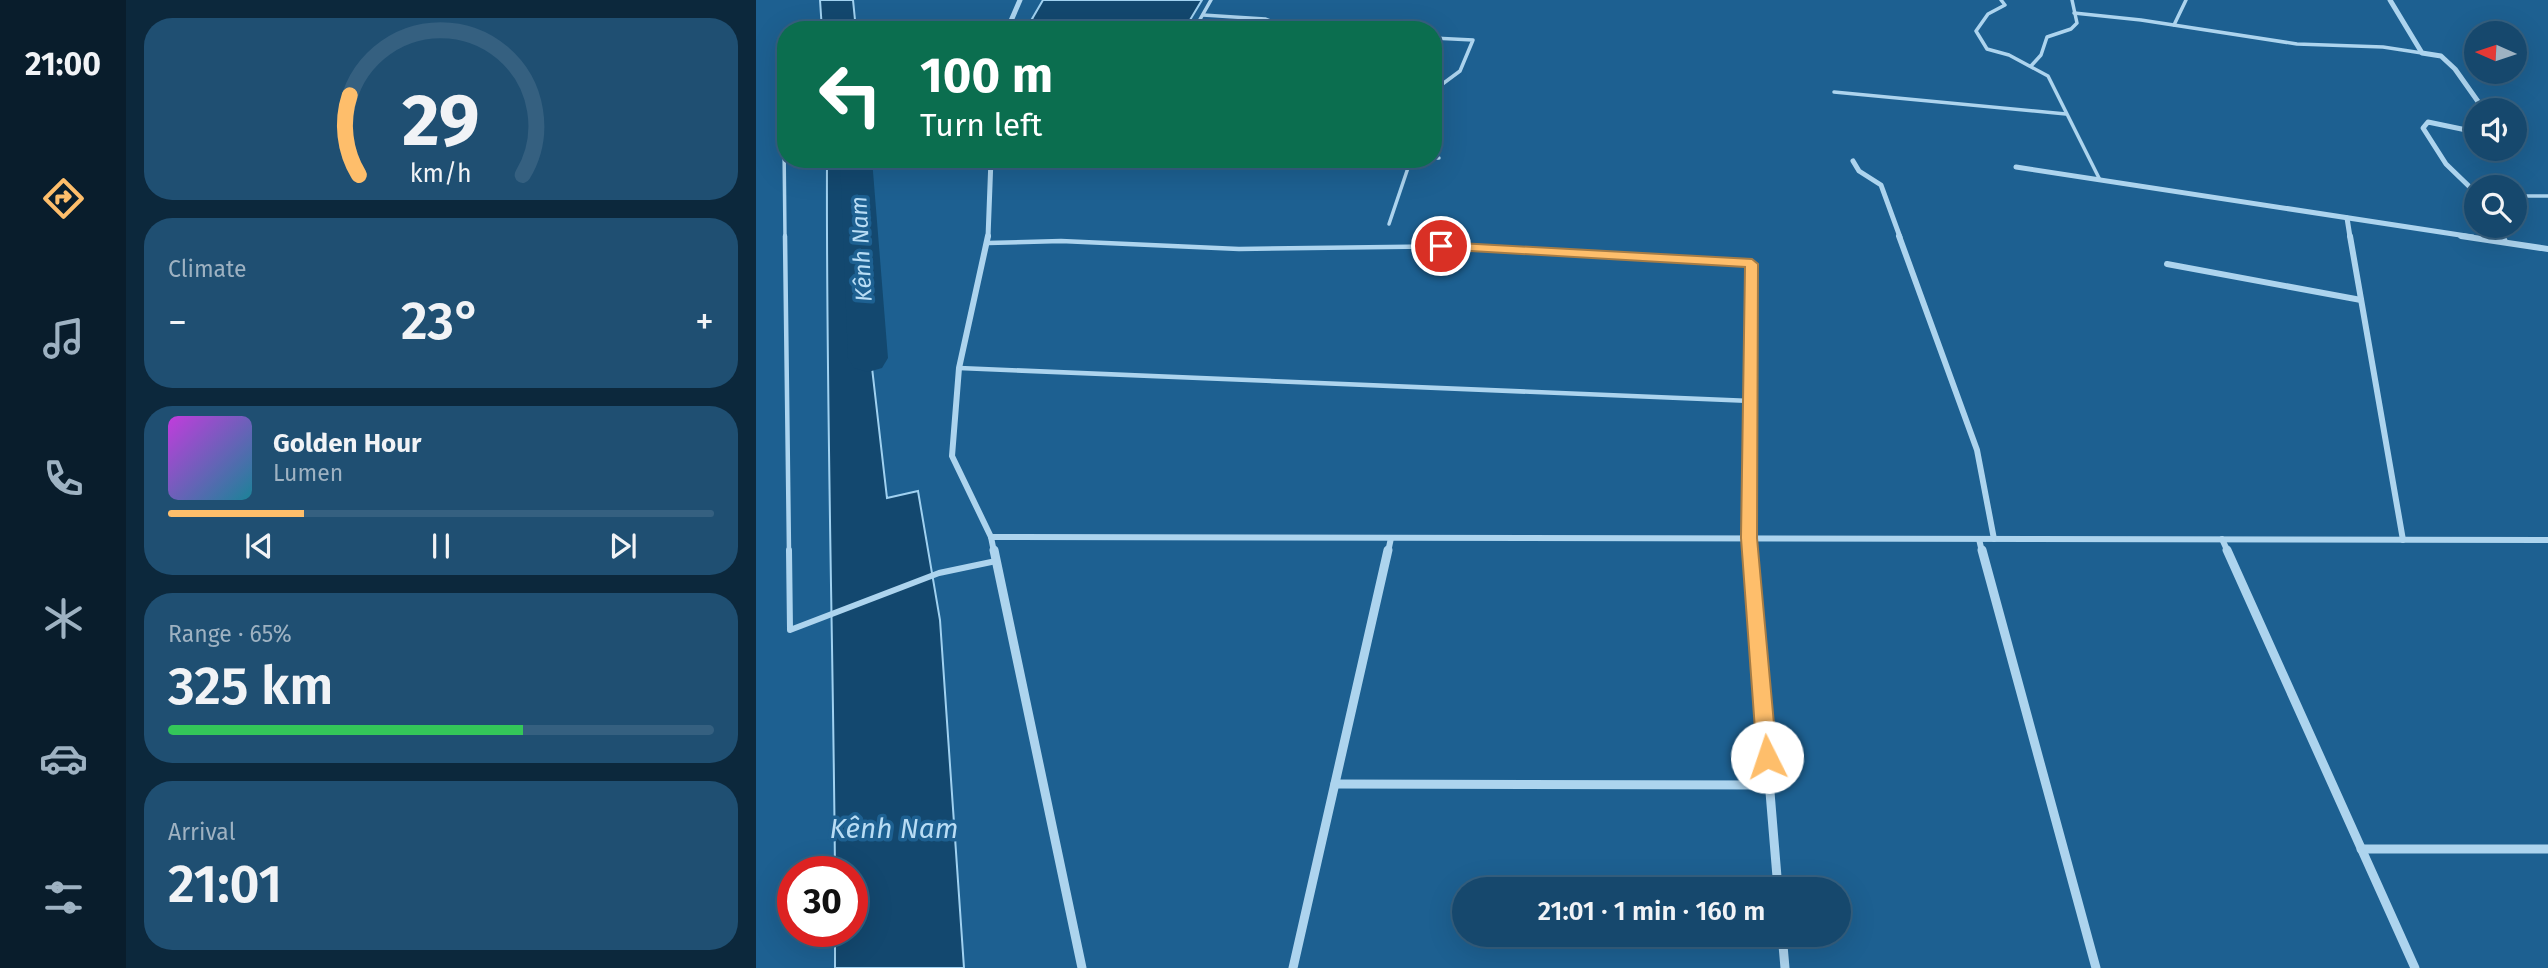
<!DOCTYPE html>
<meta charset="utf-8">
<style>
body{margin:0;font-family:"Fira Sans",sans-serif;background:#1f4f72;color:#f1f3f6;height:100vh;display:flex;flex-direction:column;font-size:26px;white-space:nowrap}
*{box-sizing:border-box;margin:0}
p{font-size:23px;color:#9eb2c2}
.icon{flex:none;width:38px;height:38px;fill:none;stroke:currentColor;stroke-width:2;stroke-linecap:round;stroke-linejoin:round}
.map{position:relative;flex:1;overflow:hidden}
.side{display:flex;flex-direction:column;gap:18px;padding:18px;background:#0c283c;width:630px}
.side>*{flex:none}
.top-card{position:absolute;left:21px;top:21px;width:665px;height:147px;border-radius:28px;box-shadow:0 7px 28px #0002,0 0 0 2px #356080;background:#0b6e4f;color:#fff;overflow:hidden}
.needle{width:46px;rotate:273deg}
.fabs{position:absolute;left:1708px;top:21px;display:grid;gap:14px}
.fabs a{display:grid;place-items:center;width:63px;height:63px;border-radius:50%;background:#16486d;box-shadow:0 7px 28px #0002,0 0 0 2px #356080;font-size:35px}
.speed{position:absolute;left:21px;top:856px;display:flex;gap:14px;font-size:35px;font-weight:700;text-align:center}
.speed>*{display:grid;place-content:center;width:91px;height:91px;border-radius:50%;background:#16486d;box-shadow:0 7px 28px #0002,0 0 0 2px #356080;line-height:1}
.speed .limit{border:10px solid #d22;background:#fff;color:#111}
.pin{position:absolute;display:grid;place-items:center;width:60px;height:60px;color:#fff;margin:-30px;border:4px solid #fff;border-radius:50%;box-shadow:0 2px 7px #0007}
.me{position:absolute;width:77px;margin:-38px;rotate:356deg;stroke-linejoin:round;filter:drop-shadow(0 0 5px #0008)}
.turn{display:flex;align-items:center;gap:24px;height:147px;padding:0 28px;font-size:32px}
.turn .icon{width:91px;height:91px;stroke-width:2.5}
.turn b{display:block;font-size:49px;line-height:60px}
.big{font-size:52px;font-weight:600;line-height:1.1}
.side .tile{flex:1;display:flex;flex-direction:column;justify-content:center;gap:10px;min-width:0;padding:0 24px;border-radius:28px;background:#1f4f72}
.side .dial{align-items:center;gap:0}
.dial svg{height:182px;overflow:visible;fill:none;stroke:#356080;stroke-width:7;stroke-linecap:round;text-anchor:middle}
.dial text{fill:#f1f3f6;stroke:none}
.song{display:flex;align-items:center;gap:21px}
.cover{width:84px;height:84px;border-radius:10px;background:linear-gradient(135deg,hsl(290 70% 55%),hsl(190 70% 35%))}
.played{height:7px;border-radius:4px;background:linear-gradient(90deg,#febe6b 25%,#356080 25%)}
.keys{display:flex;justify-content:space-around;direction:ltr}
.heat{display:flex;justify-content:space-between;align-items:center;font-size:38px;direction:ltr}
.charge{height:10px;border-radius:5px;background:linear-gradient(90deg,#34c759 65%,#356080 0)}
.trip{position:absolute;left:696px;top:877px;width:399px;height:70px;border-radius:35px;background:#16486d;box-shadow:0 7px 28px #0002,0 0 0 2px #356080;font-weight:600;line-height:70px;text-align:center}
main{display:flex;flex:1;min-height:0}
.dock{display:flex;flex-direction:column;width:126px;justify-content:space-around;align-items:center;background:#091d2c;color:#9eb2c2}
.dock .icon{width:49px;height:49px}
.dock .on{color:#febe6b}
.dock b{font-size:32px;color:#f1f3f6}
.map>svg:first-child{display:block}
.water{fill:#13486f;stroke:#a0d1f0;stroke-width:2}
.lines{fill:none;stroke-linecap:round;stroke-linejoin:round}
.canal{fill:#13486f;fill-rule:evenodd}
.lane-far2{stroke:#add4ee;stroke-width:3.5}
.lane-far1{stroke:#add4ee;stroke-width:4.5}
.lane{stroke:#add4ee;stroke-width:6}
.street-far2{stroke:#add4ee;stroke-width:5}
.street-far1{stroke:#add4ee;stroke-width:6}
.street{stroke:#add4ee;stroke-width:9}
.route{fill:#febe6b;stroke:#a57c46;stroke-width:2}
.labels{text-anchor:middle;stroke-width:7;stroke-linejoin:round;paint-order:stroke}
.water-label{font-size:23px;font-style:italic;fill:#b9ddf5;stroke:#1d6091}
.near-water-label{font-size:28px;font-style:italic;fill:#b9ddf5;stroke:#1d6091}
</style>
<main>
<nav class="dock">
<b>21:00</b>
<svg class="icon on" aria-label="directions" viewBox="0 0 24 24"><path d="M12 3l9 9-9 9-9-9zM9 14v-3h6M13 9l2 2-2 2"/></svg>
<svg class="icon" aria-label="music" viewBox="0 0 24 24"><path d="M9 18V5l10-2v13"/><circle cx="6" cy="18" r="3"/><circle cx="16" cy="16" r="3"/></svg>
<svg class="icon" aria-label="phone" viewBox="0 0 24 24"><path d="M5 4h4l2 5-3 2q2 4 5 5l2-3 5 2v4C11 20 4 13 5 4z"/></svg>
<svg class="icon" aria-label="climate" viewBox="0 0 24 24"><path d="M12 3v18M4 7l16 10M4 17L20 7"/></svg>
<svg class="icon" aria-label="car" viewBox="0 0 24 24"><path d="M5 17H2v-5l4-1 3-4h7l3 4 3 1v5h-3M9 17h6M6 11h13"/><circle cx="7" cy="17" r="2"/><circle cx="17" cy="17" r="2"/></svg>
<svg class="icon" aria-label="filters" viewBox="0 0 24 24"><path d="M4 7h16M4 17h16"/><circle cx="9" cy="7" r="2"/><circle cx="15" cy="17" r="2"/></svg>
</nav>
<section class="side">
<div class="tile dial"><svg viewBox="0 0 100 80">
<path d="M14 69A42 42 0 1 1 86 69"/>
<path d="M14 69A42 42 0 0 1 10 34" stroke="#febe6b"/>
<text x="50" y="56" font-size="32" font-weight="700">29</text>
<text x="50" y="72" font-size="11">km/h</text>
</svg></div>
<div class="tile"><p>Climate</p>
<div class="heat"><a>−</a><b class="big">23°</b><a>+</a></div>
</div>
<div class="tile">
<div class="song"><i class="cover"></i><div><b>Golden Hour</b><p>Lumen</p></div></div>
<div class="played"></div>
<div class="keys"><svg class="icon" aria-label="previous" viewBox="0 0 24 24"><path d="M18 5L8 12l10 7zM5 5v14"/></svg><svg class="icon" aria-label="pause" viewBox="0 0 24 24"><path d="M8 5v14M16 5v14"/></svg><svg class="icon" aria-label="next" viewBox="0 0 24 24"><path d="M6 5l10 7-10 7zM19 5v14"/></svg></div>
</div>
<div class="tile"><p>Range · 65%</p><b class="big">325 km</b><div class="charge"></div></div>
<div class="tile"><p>Arrival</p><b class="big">21:01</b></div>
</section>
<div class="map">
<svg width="1792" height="968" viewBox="0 0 1792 968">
<rect width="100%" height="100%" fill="#1d6091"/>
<g class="water">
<polygon points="64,0 97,0 100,30 66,30"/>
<polygon points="287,0 446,0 428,30 295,30 276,19"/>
<path d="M71,159h40l-6,113 26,226 31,-7 22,129 24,348h-129v-37h17v-59l-17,-1c-2,-237 -9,-474 -8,-712z"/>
</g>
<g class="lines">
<polygon class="canal" points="84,159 116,159 132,358 126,368 112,372 98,368 92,358"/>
<g class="lane-far2">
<polyline points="1245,0 1249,5 1232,14 1220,31 1231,49 1253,55 1292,76 1344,180"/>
<polyline points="1318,13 1385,20 1541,44 1627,47 1666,53"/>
<polyline points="447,15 509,19 537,30"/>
<polyline points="1418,25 1430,0"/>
<polyline points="438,30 455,0"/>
<polyline points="677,38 717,40 704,71 677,91"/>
<polyline points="27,54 29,237"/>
<polyline points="1275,66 1285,55 1291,37 1315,29 1321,23 1316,0"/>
<polyline points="1078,92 1310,114"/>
<polyline points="677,158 683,158"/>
<polyline points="234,161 297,159"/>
<polyline points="1759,196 1792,196"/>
<polyline points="633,224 655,159"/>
<polyline points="1743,226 1748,237"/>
</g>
<g class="lane-far1">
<polyline points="29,236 33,552"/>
<polyline points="1747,236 1750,242"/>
<polyline points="232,243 305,241 483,249 711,246 996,264 993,538"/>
<polyline points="203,368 995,401"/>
</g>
<polyline class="lane" points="33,550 34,630 183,573 240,561"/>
<g class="street-far2">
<polyline points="1634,0 1666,53 1685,56 1699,69 1728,110"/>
<polyline points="251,30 264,0"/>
<polyline points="1720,132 1672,122 1667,128 1690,164 1720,193"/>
<polyline points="1097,161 1103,171 1125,185 1144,237"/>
<polyline points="1260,167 1717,237"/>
<polyline points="1591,218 1594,237"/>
<polyline points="232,237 235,159"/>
</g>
<g class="street-far1">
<polyline points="232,236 203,368 196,456 235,537 238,552"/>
<polyline points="1143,236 1221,450 1238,539"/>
<polyline points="1594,236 1647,540"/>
<polyline points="1705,236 1792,249"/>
<polyline points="1411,264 1605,300"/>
<polyline points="235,537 1792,540"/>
<polyline points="993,538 994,552"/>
<polyline points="1223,539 1226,552"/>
<polyline points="1466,539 1472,552"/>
<polyline points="632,552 635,538"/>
</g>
<g class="street">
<polyline points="238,550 326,968"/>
<polyline points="994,550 1022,889"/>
<polyline points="1226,550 1340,968"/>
<polyline points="1471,550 1659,968"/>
<polyline points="579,784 1013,785"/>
<polyline points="1605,849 1792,849"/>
<polyline points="1026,934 1029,968"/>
<polyline points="537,968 632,550"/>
</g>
</g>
<polygon class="route" points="685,242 996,259 1002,264 1001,538 1021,757 1018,764 1011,767 1004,764 1001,757 985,538 989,267 681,249 679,246"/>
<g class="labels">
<g class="water-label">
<text transform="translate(105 249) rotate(-93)" y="8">Kênh Nam</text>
</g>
<g class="near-water-label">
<text x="138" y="838">Kênh Nam</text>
</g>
</g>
</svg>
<div class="fabs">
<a><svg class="needle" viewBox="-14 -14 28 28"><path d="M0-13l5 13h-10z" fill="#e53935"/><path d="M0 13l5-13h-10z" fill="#9eb2c2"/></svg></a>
<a><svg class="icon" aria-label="sound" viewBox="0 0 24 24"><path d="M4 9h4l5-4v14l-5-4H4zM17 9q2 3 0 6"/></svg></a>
<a><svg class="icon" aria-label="search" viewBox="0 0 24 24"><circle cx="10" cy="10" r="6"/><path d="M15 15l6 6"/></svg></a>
</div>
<div class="speed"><div class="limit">30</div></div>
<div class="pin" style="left:685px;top:246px;background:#d93025"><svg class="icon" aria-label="arrive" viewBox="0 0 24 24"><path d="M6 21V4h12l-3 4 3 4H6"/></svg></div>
<svg class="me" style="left:1011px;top:757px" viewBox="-20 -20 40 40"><circle r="19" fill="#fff"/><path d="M0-13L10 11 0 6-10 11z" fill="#febe6b"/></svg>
<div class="trip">21:01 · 1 min · 160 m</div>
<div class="top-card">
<div class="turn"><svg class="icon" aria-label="left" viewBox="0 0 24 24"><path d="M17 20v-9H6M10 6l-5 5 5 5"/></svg><div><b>100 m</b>Turn left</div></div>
</div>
</div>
</main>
